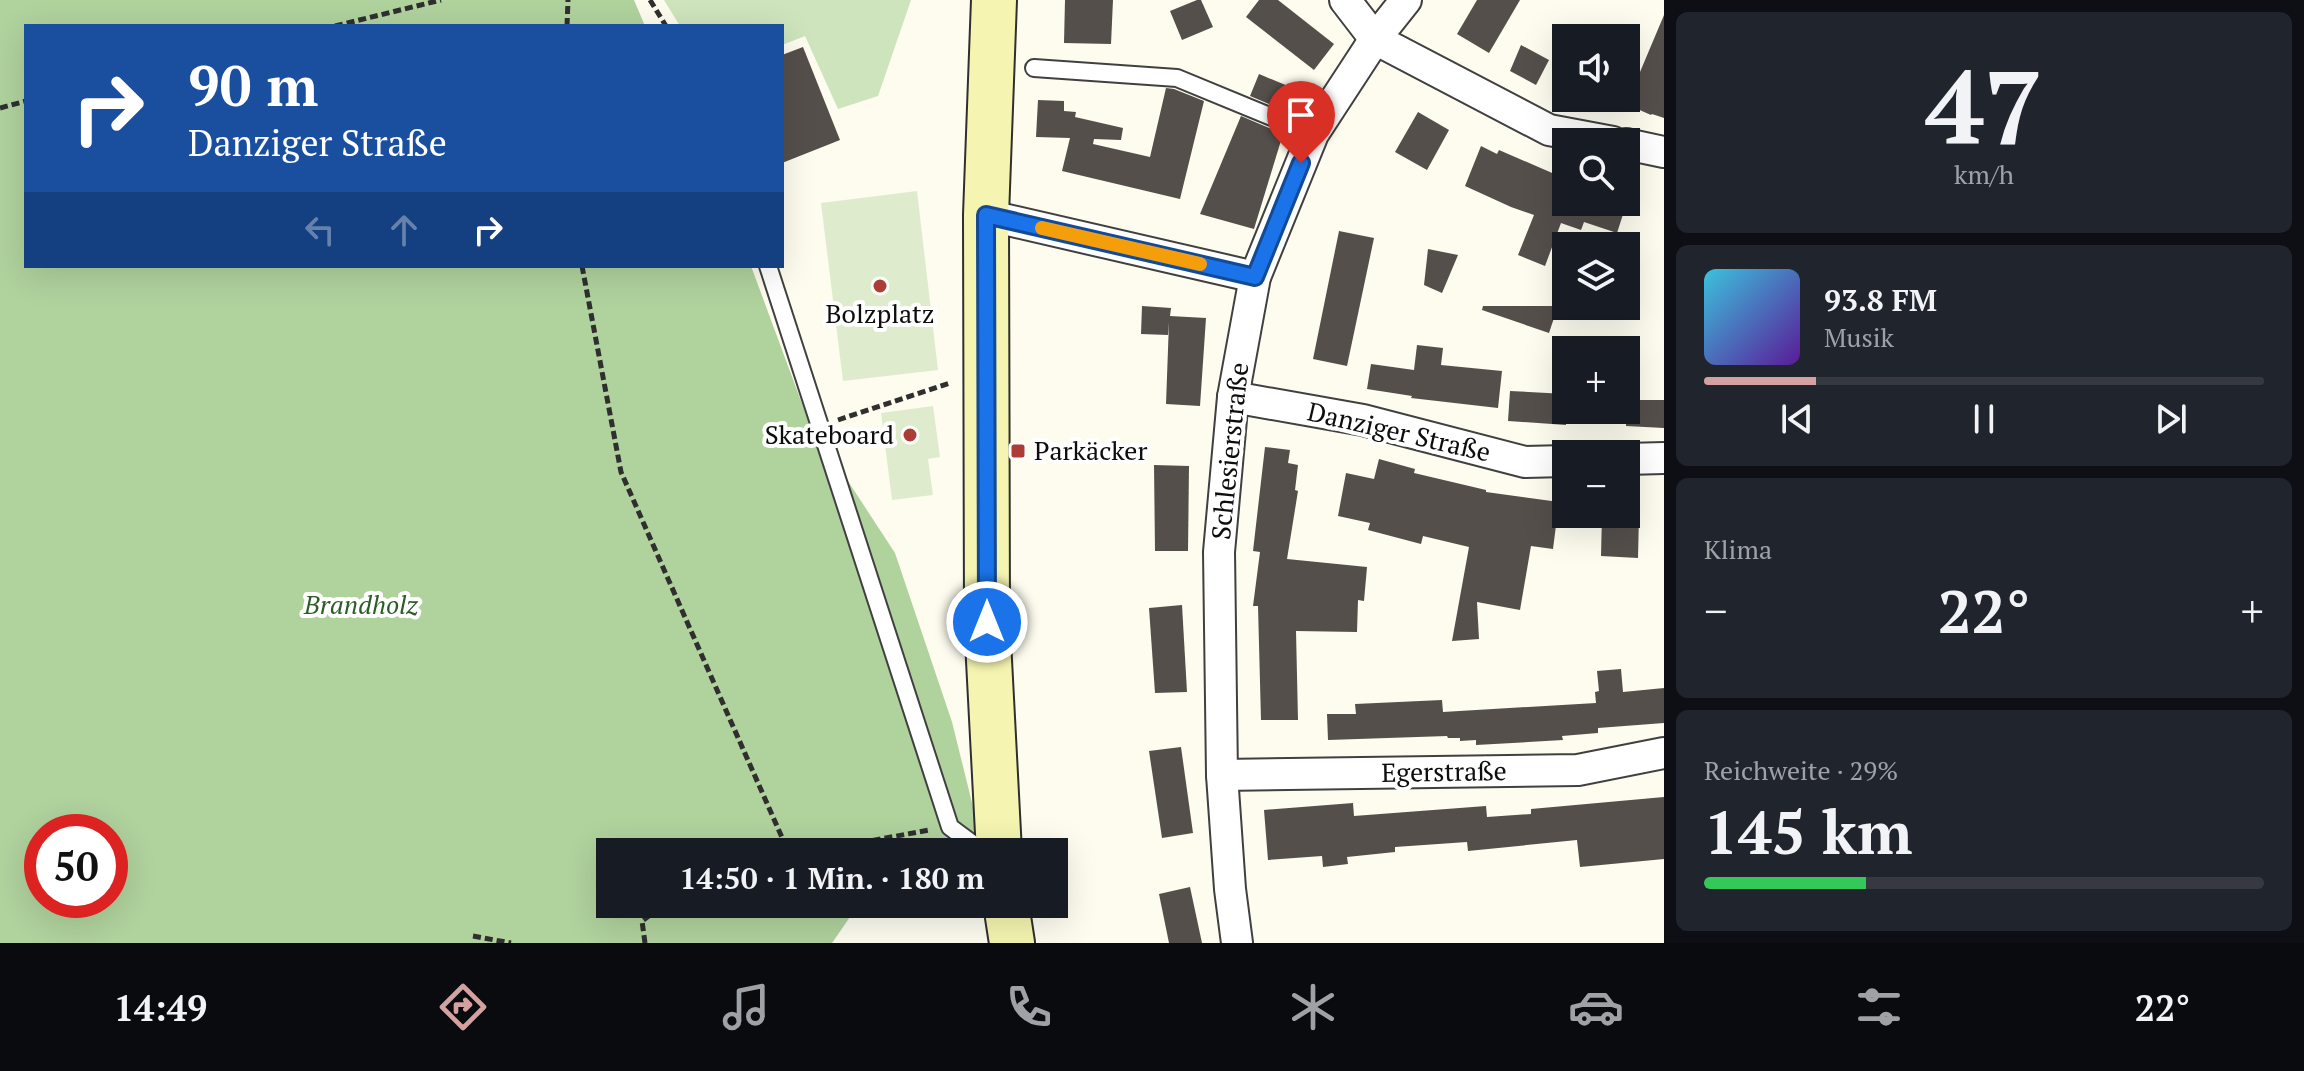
<!DOCTYPE html>
<html lang="de">
<meta charset="utf-8">
<style>
body{margin:0;font-family:"PT Serif",serif;background:#20242c;color:#f1f3f6;height:100vh;display:flex;flex-direction:column;font-size:30px;white-space:nowrap}
*{box-sizing:border-box;margin:0}
p{font-size:26px;color:#9ea1a6}
.icon{flex:none;width:44px;height:44px;fill:none;stroke:currentColor;stroke-width:2;stroke-linecap:round;stroke-linejoin:round}
.map{position:relative;flex:1;overflow:hidden}
.drawer{display:flex;flex-direction:column;gap:12px;padding:12px;background:#0d0f14;width:640px}
.drawer>*{flex:none}
.top-card{position:absolute;left:24px;top:24px;width:760px;height:244px;border-radius:0px;box-shadow:0 8px 32px #0002;background:#1a4fa0;color:#fff;overflow:hidden}
.tools{position:absolute;left:1552px;top:24px;display:grid;gap:16px}
.tools a{display:grid;place-items:center;width:88px;height:88px;border-radius:0px;background:#171b24;box-shadow:0 8px 32px #0002;font-size:40px}
.speed{position:absolute;left:24px;top:814px;display:flex;gap:16px;font-size:40px;font-weight:700;text-align:center}
.speed>*{display:grid;place-content:center;width:104px;height:104px;border-radius:50%;background:#171b24;box-shadow:0 8px 32px #0002;line-height:1}
.speed .limit{border:12px solid #d22;background:#fff;color:#111}
.pin{position:absolute;display:grid;place-items:center;width:68px;height:68px;color:#fff;margin:-82px -34px;border-radius:50% 50% 50% 0;rotate:-45deg;box-shadow:0 0 8px #0007}
.pin .icon{rotate:45deg}
.me{position:absolute;width:88px;margin:-44px;rotate:0deg;stroke-linejoin:round;filter:drop-shadow(0 0 6px #0008)}
.turn{display:flex;align-items:center;gap:28px;height:168px;padding:0 32px;font-size:36px}
.turn .icon{width:104px;height:104px;stroke-width:2.5}
.turn b{display:block;font-size:56px;line-height:68px}
.lanes{display:flex;align-items:center;height:76px;padding:0 32px;background:#0003;justify-content:center;gap:40px;direction:ltr}
.lanes .off{opacity:.35}
.big{font-size:60px;font-weight:700;line-height:1.1}
.drawer .widget{flex:1;display:flex;flex-direction:column;justify-content:center;gap:12px;min-width:0;padding:0 28px;border-radius:12px;background:#20242c}
.drawer .dial{align-items:center;gap:0}
.dial b{font-size:104px;line-height:1}
.song{display:flex;align-items:center;gap:24px}
.cover{width:96px;height:96px;border-radius:12px;background:linear-gradient(135deg,hsl(190 70% 55%),hsl(270 70% 35%))}
.played{height:8px;border-radius:4px;background:linear-gradient(90deg,#d2a1a0 20%,#363941 20%)}
.keys{display:flex;justify-content:space-around;direction:ltr}
.heat{display:flex;justify-content:space-between;align-items:center;font-size:44px;direction:ltr}
.charge{height:12px;border-radius:6px;background:linear-gradient(90deg,#34c759 29%,#363941 0)}
.trip{position:absolute;left:596px;top:838px;width:472px;height:80px;border-radius:0px;background:#171b24;box-shadow:0 8px 32px #0002;font-weight:700;line-height:80px;text-align:center}
.dock{display:flex;height:128px;justify-content:space-around;align-items:center;background:#090b0e;color:#9ea1a6}
.dock .icon{width:56px;height:56px}
.dock .selected{color:#d2a1a0}
.dock b{font-size:36px;color:#f1f3f6}
main{display:flex;flex:1;min-height:0}
.map>svg:first-child{display:block}
.green{fill:#cde4bc}
.forest{fill:#b0d29d;fill-rule:evenodd}
.pitch{fill:#deeccd}
.building{fill:#544f4b}
.lines{fill:none;stroke-linecap:round;stroke-linejoin:round}
.service-casing{stroke:#404040;stroke-width:20}
.minor-casing{stroke:#404040;stroke-width:34}
.secondary-casing{stroke:#2f2f2f;stroke-width:48}
.path{stroke:#2f2f2f;stroke-width:5;stroke-dasharray:8 4;stroke-linecap:butt}
.service{stroke:#fff;stroke-width:16}
.minor{stroke:#fff;stroke-width:30}
.secondary{stroke:#f5f5b1;stroke-width:44}
.route-casing{stroke:#114b97;stroke-width:20}
.route{stroke:#1a73e8;stroke-width:14}
.slow{stroke:#f59e0b;stroke-width:14}
.poi-dot{fill:#ac3c36;stroke:#fff;stroke-width:3}
.labels{text-anchor:middle;stroke-width:8;stroke-linejoin:round;paint-order:stroke}
.poi-label{font-size:26px;fill:#0d0d0d;stroke:#fff}
.street-label{font-size:26px;fill:#0d0d0d;stroke:#fff}
.park-label{font-size:26px;font-style:italic;fill:#2b5d25;stroke:#fff}
</style>
<main>
<div class="map">
<svg width="1664" height="943" viewBox="0 0 1664 943">
<rect width="100%" height="100%" fill="#fdfcef"/>
<polygon class="green" points="664,0 911,0 878,96 838,109 805,36 782,45 782,26 680,26"/>
<path class="forest" d="M0,0h634l11,26h-619v240h725l57,154 87,133 57,169 30,121 -50,9h-322v52h249l-27,39h-832zM42,832h68v68h-68z"/>
<g class="pitch">
<polygon points="917,191 938,370 843,381 821,203"/>
<polygon points="933,406 940,457 928,459 933,495 892,500 881,413"/>
</g>
<g class="building">
<polygon points="1065,0 1113,0 1111,44 1064,43"/>
<polygon points="1197,0 1201,0 1213,27 1182,40 1170,11"/>
<polygon points="1259,0 1278,0 1334,44 1314,70 1246,17"/>
<polygon points="1477,0 1520,0 1489,53 1457,34"/>
<polygon points="1664,15 1664,118 1652,114 1651,115 1626,104 1626,66 1640,72"/>
<polygon points="1521,45 1549,60 1536,85 1510,71"/>
<polygon points="803,47 840,140 782,163 782,55"/>
<polygon points="1259,74 1295,89 1286,111 1250,96"/>
<polygon points="1166,88 1174,89 1204,101 1180,199 1062,171 1070,138 1036,137 1038,100 1064,101 1064,111 1076,112 1075,117 1123,128 1121,140 1094,139 1093,144 1150,157"/>
<polygon points="1418,112 1449,130 1427,170 1395,152"/>
<polygon points="1241,116 1283,134 1254,229 1200,214"/>
<polygon points="1481,146 1497,154 1499,150 1566,179 1566,202 1627,202 1617,233 1584,222 1581,230 1561,223 1545,266 1518,255 1534,215 1511,207 1465,186"/>
<polygon points="1339,231 1374,238 1347,366 1313,359"/>
<polygon points="1428,249 1458,255 1442,293 1424,285"/>
<polygon points="1142,306 1171,308 1170,316 1206,318 1200,406 1166,404 1169,322 1168,335 1141,334"/>
<polygon points="1483,306 1558,306 1549,333 1482,310"/>
<polygon points="1417,345 1443,348 1441,365 1502,371 1498,408 1411,398 1412,396 1367,389 1371,364 1414,370"/>
<polygon points="1510,391 1566,394 1566,425 1508,421"/>
<polygon points="1626,400 1664,400 1664,428 1626,426"/>
<polygon points="1265,447 1290,450 1288,463 1298,465 1295,490 1298,491 1287,559 1367,567 1364,601 1358,600 1357,632 1296,631 1298,720 1261,720 1258,606 1253,606 1260,552 1253,551"/>
<polygon points="1379,459 1415,469 1414,473 1486,490 1486,492 1559,502 1553,549 1531,546 1520,610 1477,602 1479,639 1452,641 1469,547 1423,536 1421,544 1368,530 1370,523 1338,516 1346,473 1374,479"/>
<polygon points="1154,465 1189,466 1188,551 1155,551"/>
<polygon points="1602,514 1639,514 1638,558 1601,556"/>
<polygon points="1182,605 1187,692 1155,693 1149,608"/>
<polygon points="1621,669 1623,692 1664,688 1664,723 1598,728 1598,733 1562,736 1563,740 1476,745 1476,740 1460,741 1460,738 1448,738 1447,736 1328,740 1327,714 1356,714 1355,704 1442,700 1443,712 1596,703 1595,692 1599,691 1597,671"/>
<polygon points="1181,747 1193,833 1162,838 1149,751"/>
<polygon points="1664,797 1664,859 1580,867 1577,840 1468,851 1467,842 1395,847 1395,852 1347,857 1348,864 1323,867 1322,856 1268,860 1264,810 1353,803 1354,816 1486,806 1487,817 1531,814 1531,809"/>
<polygon points="1190,887 1202,943 1169,943 1159,894"/>
</g>
<g class="lines">
<defs>
<g id="service">
<polyline points="1034,68 1177,78 1313,134"/>
<polyline points="768,266 950,827 981,850 995,849"/>
</g>
<g id="minor">
<polyline points="1345,0 1375,39 1549,130 1613,142"/>
<polyline points="1626,144 1664,152"/>
<polyline points="986,215 1255,277"/>
<polyline points="1233,397 1363,420 1525,462 1566,461"/>
<polyline points="1626,459 1664,458"/>
<polyline points="1222,775 1578,770 1664,753"/>
<polyline points="1237,943 1230,889 1222,775 1219,552 1233,397 1255,277 1313,134 1375,39 1406,0"/>
</g>
<g id="secondary">
<polyline points="994,0 986,215 987,622 999,852"/>
<polyline points="1006,904 1012,943"/>
</g>
</defs>
<use href="#service" class="service-casing"/>
<use href="#minor" class="minor-casing"/>
<use href="#secondary" class="secondary-casing"/>
<g class="path">
<polyline points="650,0 666,26"/>
<polyline points="335,26 441,0"/>
<polyline points="567,26 568,0"/>
<polyline points="0,108 26,101"/>
<polyline points="582,266 621,472 784,842"/>
<polyline points="838,420 950,383"/>
<polyline points="755,852 784,842 843,846 929,830"/>
<polyline points="473,936 511,943"/>
<polyline points="645,943 642,921 665,904"/>
</g>
<use href="#service" class="service"/>
<use href="#minor" class="minor"/>
<use href="#secondary" class="secondary"/>
</g>
<g class="lines">
<defs>
<polyline id="route" points="987,622 986,215 1255,277 1301,163"/>
</defs>
<use href="#route" class="route-casing"/>
<use href="#route" class="route"/>
<polyline class="slow" points="1042,228 1200,264"/>
</g>
<g class="poi-dot">
<circle cx="880" cy="286" r="8"/>
<circle cx="910" cy="435" r="8"/>
<rect x="1010" y="443" width="16" height="16" rx="4"/>
</g>
<g class="labels">
<g class="poi-label">
<text x="880" y="323">Bolzplatz</text>
<text x="894" y="444" text-anchor="end">Skateboard</text>
<text x="1034" y="460" text-anchor="start">Parkäcker</text>
</g>
<g class="street-label">
<text transform="translate(1399 432) rotate(13)" y="9">Danziger Straße</text>
<text transform="translate(1230 451) rotate(-84)" y="9">Schlesierstraße</text>
<text transform="translate(1444 772) rotate(-1)" y="9">Egerstraße</text>
</g>
<g class="park-label">
<text x="361" y="614">Brandholz</text>
</g>
</g>
</svg>
<div class="tools">
<a><svg class="icon" aria-label="sound" viewBox="0 0 24 24"><path d="M4 9h4l5-4v14l-5-4H4zM17 9q2 3 0 6"/></svg></a>
<a><svg class="icon" aria-label="search" viewBox="0 0 24 24"><circle cx="10" cy="10" r="6"/><path d="M15 15l6 6"/></svg></a>
<a><svg class="icon" aria-label="layers" viewBox="0 0 24 24"><path d="M12 4l9 5-9 5-9-5zM3 14l9 5 9-5"/></svg></a>
<a>+</a>
<a>−</a>
</div>
<div class="speed"><div class="limit">50</div></div>
<div class="pin" style="left:1301px;top:163px;background:#d93025"><svg class="icon" aria-label="arrive" viewBox="0 0 24 24"><path d="M6 21V4h12l-3 4 3 4H6"/></svg></div>
<svg class="me" style="left:987px;top:622px" viewBox="-20 -20 40 40"><circle r="17" fill="#1a73e8" stroke="#fff" stroke-width="3"/><path d="M0-11L8 9 0 5-8 9z" fill="#fff"/></svg>
<div class="trip">14:50 · 1 Min. · 180 m</div>
<div class="top-card">
<div class="turn"><svg class="icon" aria-label="right" viewBox="0 0 24 24"><path d="M7 20v-9h11M14 6l5 5-5 5"/></svg><div><b>90 m</b>Danziger Straße</div></div>
<div class="lanes"><svg class="icon off" aria-label="left" viewBox="0 0 24 24"><path d="M17 20v-9H6M10 6l-5 5 5 5"/></svg><svg class="icon off" aria-label="ahead" viewBox="0 0 24 24"><path d="M12 20V5M6 11l6-6 6 6"/></svg><svg class="icon" aria-label="right" viewBox="0 0 24 24"><path d="M7 20v-9h11M14 6l5 5-5 5"/></svg></div>
</div>
</div>
<section class="drawer">
<div class="widget dial"><b>47</b><p>km/h</p></div>
<div class="widget">
<div class="song"><i class="cover"></i><div><b>93.8 FM</b><p>Musik</p></div></div>
<div class="played"></div>
<div class="keys"><svg class="icon" aria-label="previous" viewBox="0 0 24 24"><path d="M18 5L8 12l10 7zM5 5v14"/></svg><svg class="icon" aria-label="pause" viewBox="0 0 24 24"><path d="M8 5v14M16 5v14"/></svg><svg class="icon" aria-label="next" viewBox="0 0 24 24"><path d="M6 5l10 7-10 7zM19 5v14"/></svg></div>
</div>
<div class="widget"><p>Klima</p>
<div class="heat"><a>−</a><b class="big">22°</b><a>+</a></div>
</div>
<div class="widget"><p>Reichweite · 29%</p><b class="big">145 km</b><div class="charge"></div></div>
</section>
</main>
<nav class="dock">
<b>14:49</b>
<svg class="icon selected" aria-label="directions" viewBox="0 0 24 24"><path d="M12 3l9 9-9 9-9-9zM9 14v-3h6M13 9l2 2-2 2"/></svg>
<svg class="icon" aria-label="music" viewBox="0 0 24 24"><path d="M9 18V5l10-2v13"/><circle cx="6" cy="18" r="3"/><circle cx="16" cy="16" r="3"/></svg>
<svg class="icon" aria-label="phone" viewBox="0 0 24 24"><path d="M5 4h4l2 5-3 2q2 4 5 5l2-3 5 2v4C11 20 4 13 5 4z"/></svg>
<svg class="icon" aria-label="climate" viewBox="0 0 24 24"><path d="M12 3v18M4 7l16 10M4 17L20 7"/></svg>
<svg class="icon" aria-label="car" viewBox="0 0 24 24"><path d="M5 17H2v-5l4-1 3-4h7l3 4 3 1v5h-3M9 17h6M6 11h13"/><circle cx="7" cy="17" r="2"/><circle cx="17" cy="17" r="2"/></svg>
<svg class="icon" aria-label="filters" viewBox="0 0 24 24"><path d="M4 7h16M4 17h16"/><circle cx="9" cy="7" r="2"/><circle cx="15" cy="17" r="2"/></svg>
<b>22°</b>
</nav>
